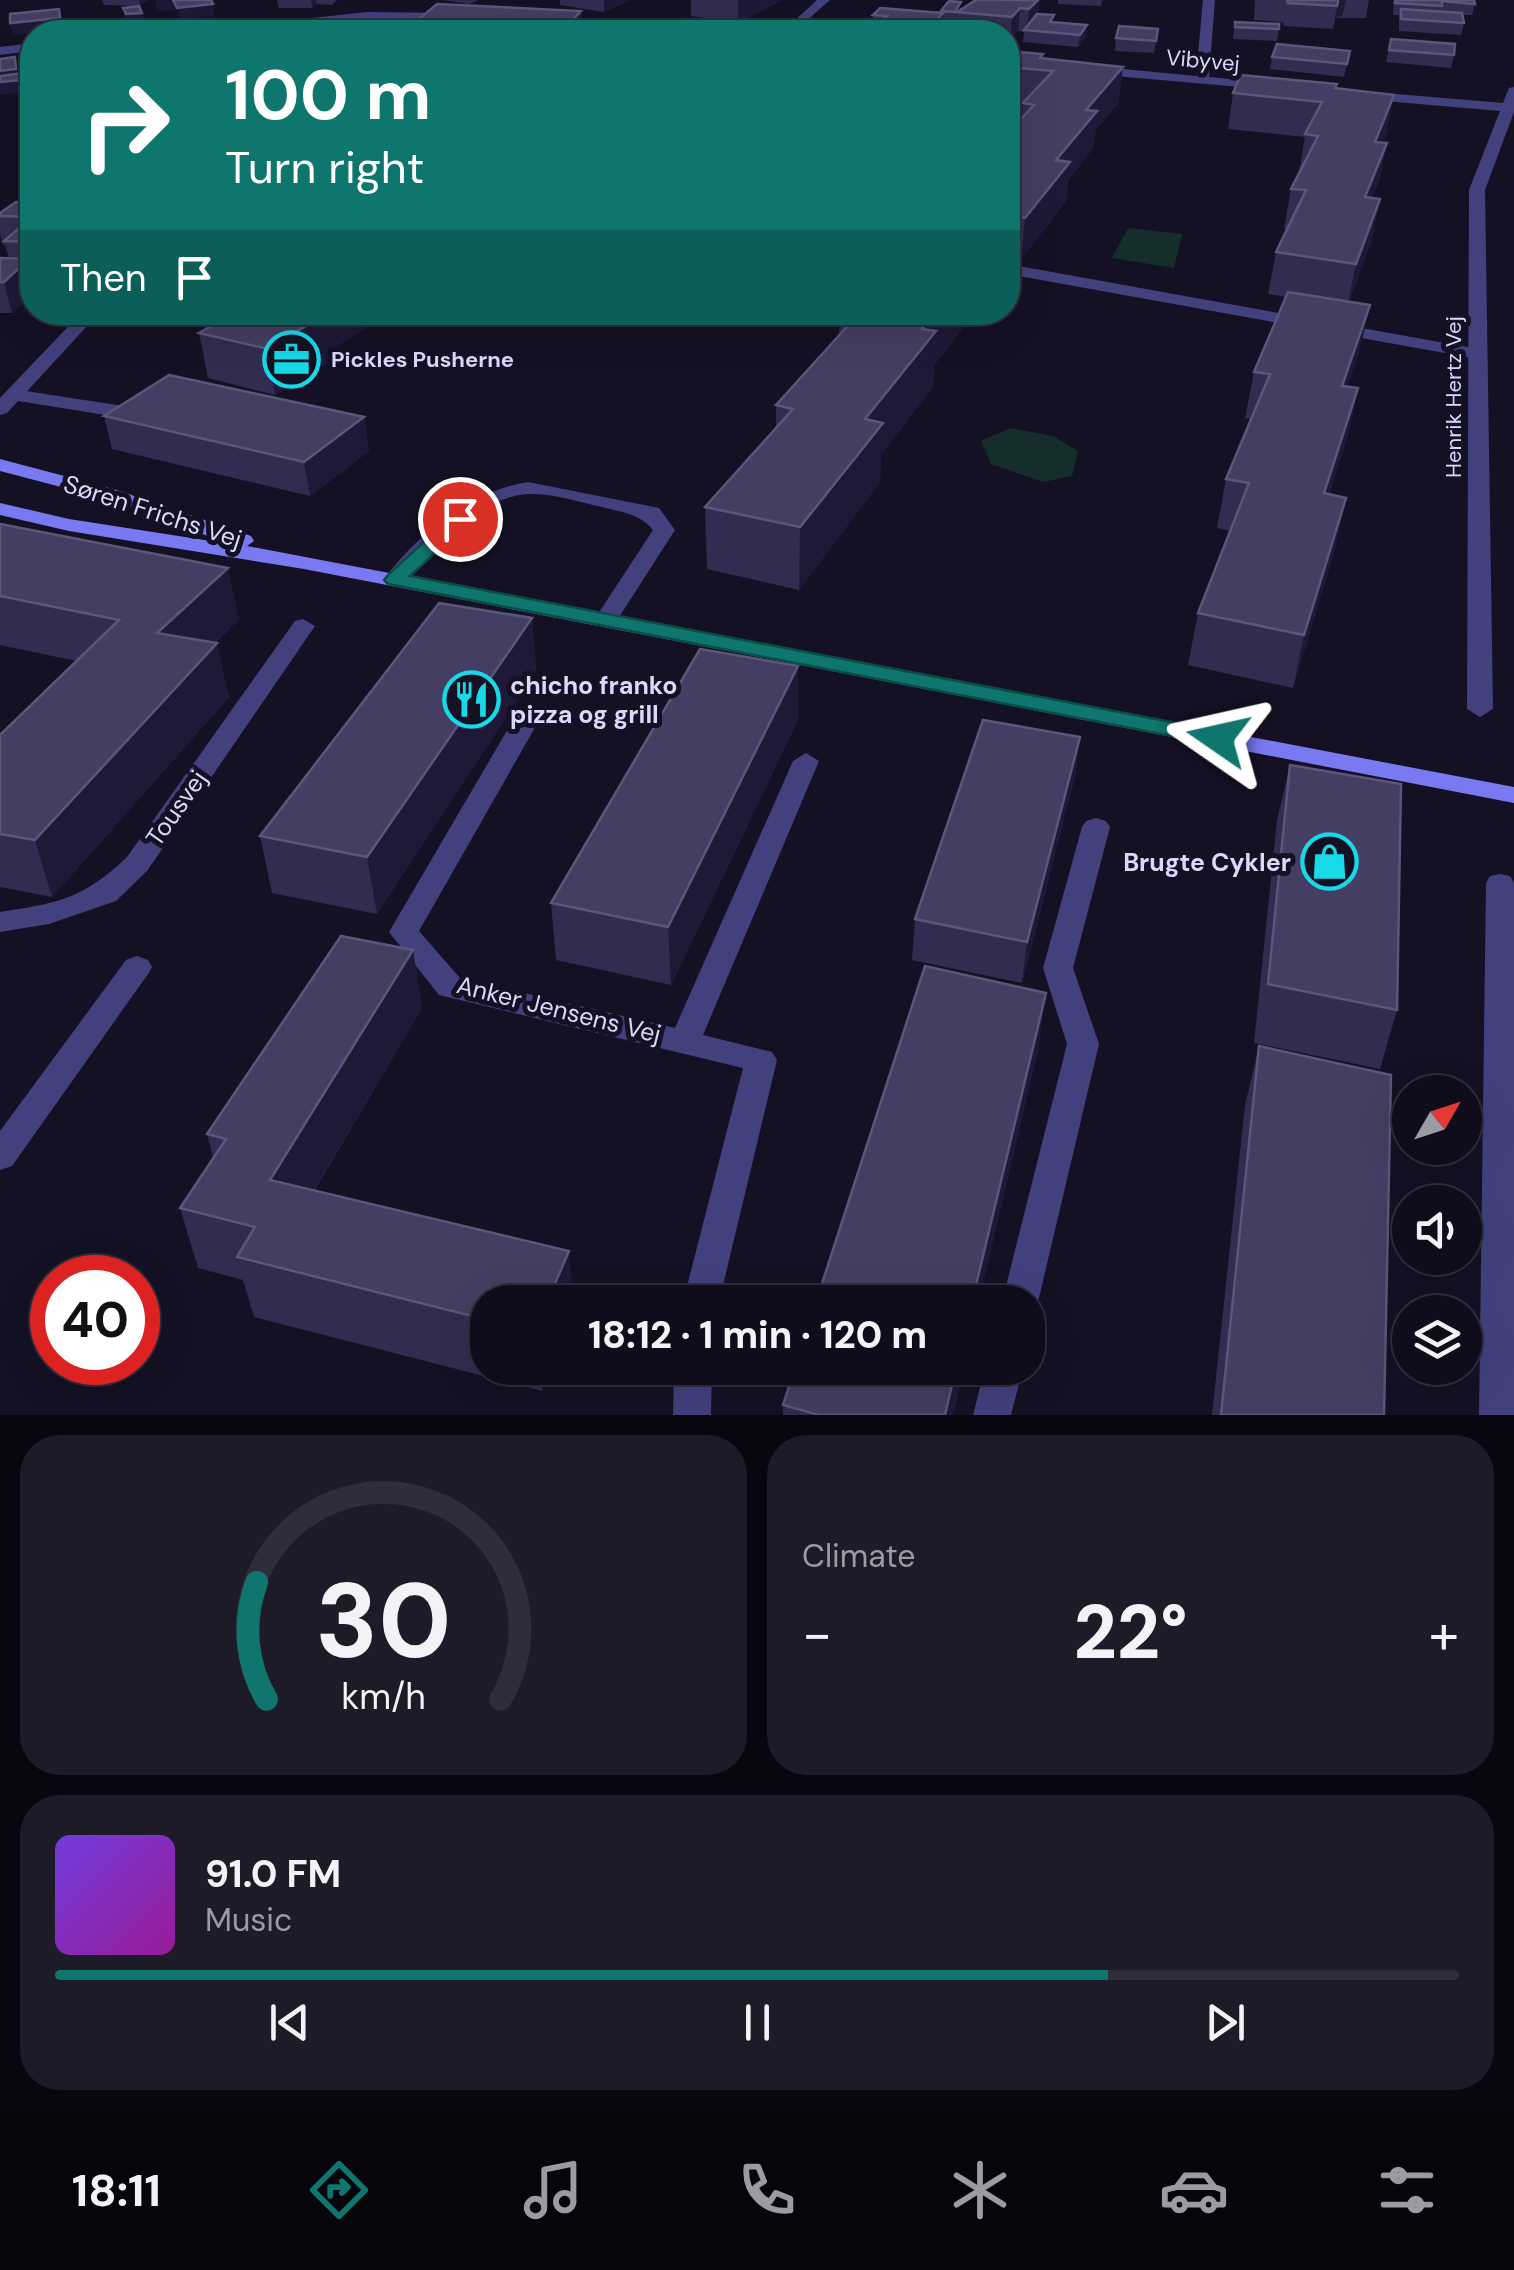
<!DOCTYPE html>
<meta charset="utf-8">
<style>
body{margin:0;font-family:"DM Sans",sans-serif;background:#1d1b28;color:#f1f3f6;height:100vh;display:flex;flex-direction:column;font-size:38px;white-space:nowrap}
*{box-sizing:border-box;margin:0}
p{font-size:32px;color:#9b9ca3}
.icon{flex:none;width:55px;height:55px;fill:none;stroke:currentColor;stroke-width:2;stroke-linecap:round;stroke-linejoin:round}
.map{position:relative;height:1415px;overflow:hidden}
.sheet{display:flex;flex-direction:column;gap:20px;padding:20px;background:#08070f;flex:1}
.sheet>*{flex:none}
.guide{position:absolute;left:20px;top:20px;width:1000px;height:305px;border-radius:40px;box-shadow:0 10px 40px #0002,0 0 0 2px #2f2d3a;background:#0f766e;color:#fff;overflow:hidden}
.needle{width:65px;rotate:51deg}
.fabs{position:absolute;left:1392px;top:1075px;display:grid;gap:20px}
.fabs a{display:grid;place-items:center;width:90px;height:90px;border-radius:50%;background:#0f0d1b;box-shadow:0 10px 40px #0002,0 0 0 2px #2f2d3a;font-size:50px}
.speed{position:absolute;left:30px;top:1255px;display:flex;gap:20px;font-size:50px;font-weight:700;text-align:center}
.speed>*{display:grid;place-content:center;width:130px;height:130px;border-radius:50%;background:#0f0d1b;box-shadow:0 10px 40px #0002,0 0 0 2px #2f2d3a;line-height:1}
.speed .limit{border:15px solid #d22;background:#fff;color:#111}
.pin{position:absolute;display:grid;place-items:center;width:85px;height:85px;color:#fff;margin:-42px;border:5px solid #fff;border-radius:50%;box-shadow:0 2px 10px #0007}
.me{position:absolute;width:110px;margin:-55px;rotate:281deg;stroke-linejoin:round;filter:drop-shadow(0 0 8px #0008)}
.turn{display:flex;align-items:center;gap:35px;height:210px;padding:0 40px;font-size:45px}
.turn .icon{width:130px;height:130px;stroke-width:2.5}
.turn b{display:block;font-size:70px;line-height:85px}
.then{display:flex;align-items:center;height:95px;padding:0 40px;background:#0003;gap:20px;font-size:38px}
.big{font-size:75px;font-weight:800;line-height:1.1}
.sheet .widget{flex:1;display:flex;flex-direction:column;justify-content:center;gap:15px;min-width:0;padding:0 35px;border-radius:40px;background:#1d1b28}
.sheet .dial{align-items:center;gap:0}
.dial svg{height:260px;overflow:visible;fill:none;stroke:#2f2d3a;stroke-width:7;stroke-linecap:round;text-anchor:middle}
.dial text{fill:#f1f3f6;stroke:none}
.song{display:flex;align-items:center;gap:30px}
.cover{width:120px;height:120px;border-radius:15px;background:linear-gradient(135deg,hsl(260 70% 55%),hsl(300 70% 35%))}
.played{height:10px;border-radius:5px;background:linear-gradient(90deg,#0f766e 75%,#2f2d3a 75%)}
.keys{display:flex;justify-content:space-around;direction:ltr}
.heat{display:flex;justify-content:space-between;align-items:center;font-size:55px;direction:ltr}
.sheet .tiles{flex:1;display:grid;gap:20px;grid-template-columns:1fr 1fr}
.widget:last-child{grid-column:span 2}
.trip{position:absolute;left:470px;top:1285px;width:575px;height:100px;border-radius:40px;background:#0f0d1b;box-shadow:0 10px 40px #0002,0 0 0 2px #2f2d3a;font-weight:800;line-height:100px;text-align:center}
.tabs{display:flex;height:160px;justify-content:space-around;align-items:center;background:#06050b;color:#9b9ca3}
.tabs .icon{width:70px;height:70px}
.tabs .current{color:#0f766e}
.tabs b{font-size:45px;color:#f1f3f6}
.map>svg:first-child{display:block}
.green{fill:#152e2c}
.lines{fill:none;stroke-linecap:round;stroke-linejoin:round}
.lane{fill:#42417e;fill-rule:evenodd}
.street{fill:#42417e;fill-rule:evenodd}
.secondary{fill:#797af1;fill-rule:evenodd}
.wall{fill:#322c50}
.shaded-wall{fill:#1e1937}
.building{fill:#443e62;stroke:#5c567a;stroke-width:2.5}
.route{fill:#0f766e;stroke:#0a4d48;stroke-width:2.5}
.labels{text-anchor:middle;stroke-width:10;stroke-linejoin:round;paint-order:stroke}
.far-street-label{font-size:22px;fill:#dbd8fb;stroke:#141124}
.far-poi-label{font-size:22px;font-weight:bold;fill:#dbd8fb;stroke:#141124;text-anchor:start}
.street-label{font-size:25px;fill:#dbd8fb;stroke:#141124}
.poi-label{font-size:25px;font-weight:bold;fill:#dbd8fb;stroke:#141124;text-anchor:start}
</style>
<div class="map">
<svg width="1514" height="1415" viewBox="0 0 1514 1415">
<rect width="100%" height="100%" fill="#141124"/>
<g class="green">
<polygon points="1128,228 1182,234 1174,268 1112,258"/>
<polygon points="1010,428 1053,436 1078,451 1072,476 1043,482 991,464 981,441"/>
</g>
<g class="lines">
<g class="lane">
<polygon points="1008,264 1478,349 1487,354 1478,359 1008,274"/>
<polygon points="13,389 136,408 146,414 136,420 6,399 6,391"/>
<path d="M528,482l131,26 16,22 -61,95h-16l-4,-5 59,-90c-13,-17 -34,-18 -55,-24 -22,-5 -47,-13 -70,-12 -50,3 -93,56 -125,90h-16l-3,-5c35,-46 86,-88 144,-97z"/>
<path d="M303,619l12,7 -168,245 -31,30 -67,23 -49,8v-20c58,-9 83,-13 127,-55l168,-236z"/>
<polygon points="137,956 148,960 152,967 148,974 12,1166 0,1170 0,1131 126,960"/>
</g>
<g class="street">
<polygon points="817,0 830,0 794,32 782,32"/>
<polygon points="1203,0 1215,0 1209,77 1271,83 1278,87 1276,90 1092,74 1086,70 1092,66 1196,76"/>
<polygon points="367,12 456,13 462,16 456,19 367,18 219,32 181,32"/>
<polygon points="551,17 701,28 707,32 659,32 547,23"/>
<polygon points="32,43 32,51 0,55 0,47"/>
<polygon points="1514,87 1514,112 1485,190 1493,709 1480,717 1467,709 1469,190 1500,111 1361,99 1354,95 1361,91 1503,103 1509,88"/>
<polygon points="82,312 100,312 7,413 0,415 0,398"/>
<polygon points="528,709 541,717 419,931 460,978 675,1028 793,761 806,753 819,761 703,1035 772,1052 777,1060 719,1302 683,1302 743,1068 439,995 389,932 515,717"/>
<polygon points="1096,818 1106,821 1110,827 1073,968 1099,1044 1038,1302 1028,1315 1028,1302 1002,1302 1067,1044 1043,968 1082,827 1086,821"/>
<polygon points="1500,874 1510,876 1514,883 1514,1415 1479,1415 1486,883 1490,876"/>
<polygon points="674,1368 712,1368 711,1415 673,1415"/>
<polygon points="985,1368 1023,1368 1011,1415 973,1415"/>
</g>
<polygon class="secondary" points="0,459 117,490 251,536 254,541 247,546 1514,787 1514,803 304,569 69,531 0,515 0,503 69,519 230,544 103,498 0,471"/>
</g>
<g class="wall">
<polygon points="102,0 149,0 139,6 144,24 128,26 126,19 123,8 138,6 104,5"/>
<polygon points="277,0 337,0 332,5 317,4 312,8 279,8"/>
<polygon points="442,0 479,0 469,4"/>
<polygon points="560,0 630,0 604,12 560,5"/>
<polygon points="691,0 782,0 738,23 691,16"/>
<polygon points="976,0 1039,0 1038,14 1054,15 1053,22 1086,37 1078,47 1023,42 1024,32 1018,31 1010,40 1008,40 1008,32 956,32 956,20 954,24 943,23 936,32 883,32 882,28 872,27 873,15 941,13 941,11 961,10"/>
<polygon points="1058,0 1102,0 1101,6 1058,4"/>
<polygon points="1255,0 1369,0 1366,18 1336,18 1333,29 1284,26 1283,22 1254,20"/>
<polygon points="1394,0 1474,0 1475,4 1472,15 1462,15 1464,23 1461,35 1399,31 1399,15 1393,15"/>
<polygon points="581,11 582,32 420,32 418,20"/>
<polygon points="1235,22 1279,29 1277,41 1233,39"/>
<polygon points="1158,29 1154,53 1115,51 1116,38"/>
<polygon points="1391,39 1454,55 1451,68 1386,62"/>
<polygon points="1008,51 1043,54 1042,58 1119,102 1095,131 1093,148 1068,180 1066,201 1021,259 1008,257 1008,133 1022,118 1023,104 1008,103"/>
<polygon points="1350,51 1344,77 1270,69 1272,57"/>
<polygon points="1336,88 1387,131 1382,143 1387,143 1379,181 1372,198 1380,199 1372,239 1349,302 1360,349 1347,386 1358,388 1348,435 1329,494 1346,498 1335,548 1293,688 1188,665 1198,613 1230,531 1217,528 1226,479 1251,419 1245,418 1254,372 1286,297 1268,294 1276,252 1287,229 1284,229 1291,189 1299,172 1305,137 1228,129 1233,93"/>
<polygon points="32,203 32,293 12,313 0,313 0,258 9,258 5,245 3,245 0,234 0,213"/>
<polygon points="236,312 384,312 385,315 340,344 341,354 275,395 208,378 199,333"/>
<polygon points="844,312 975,312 934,365 933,387 881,454 880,482 799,590 707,569 705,507 776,428 776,405 839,335 840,317"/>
<polygon points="104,416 364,417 369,451 310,496 112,449"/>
<polygon points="0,524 239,619 215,643 229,697 52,897 0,887 0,735 76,661 0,645"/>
<polygon points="532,618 536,671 377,914 272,893 260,836"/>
<polygon points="798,666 798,720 671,985 556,960 551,903"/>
<polygon points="1080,737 1075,776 1022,983 912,960 915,919"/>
<polygon points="1290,765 1397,1010 1380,1069 1254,1043 1277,820"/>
<polygon points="413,950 422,1008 314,1191 488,1302 488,1368 552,1368 542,1391 254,1317 243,1280 198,1268 180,1208 213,1157 207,1134"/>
<polygon points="1259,1046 1384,1415 1212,1415 1245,1105"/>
<polygon points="795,1368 964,1368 953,1415 783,1415 783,1405"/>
</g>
<g class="shaded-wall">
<polygon points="139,0 149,0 140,6"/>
<polygon points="155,0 173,0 175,10 157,12"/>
<polygon points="209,0 214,0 215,5 213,6 215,16 179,19 177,8"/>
<polygon points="311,0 316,0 317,4 312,8"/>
<polygon points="604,0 630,0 604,12"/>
<polygon points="738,0 782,0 738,23"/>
<polygon points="1038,0 1039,0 1038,20 1027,32 1029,9"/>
<polygon points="1336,0 1346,0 1342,16 1336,18 1333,29 1337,6"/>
<polygon points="1020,8 1018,31 1010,40 1012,17"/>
<polygon points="581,11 582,32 567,32 567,26"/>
<polygon points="142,13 144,24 128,26 126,14"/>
<polygon points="943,13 942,25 936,32 932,32 932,25"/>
<polygon points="60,18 63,30 13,35 10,23"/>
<polygon points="1087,25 1086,37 1078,47 1080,35"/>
<polygon points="15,57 19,80 32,79 32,92 0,95 0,71"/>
<polygon points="1123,67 1119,102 1095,131 1093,148 1068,180 1066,201 1021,259 1025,218 1086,110"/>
<polygon points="1394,95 1387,131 1367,180 1375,142"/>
<polygon points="1387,143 1379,181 1357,237 1365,197"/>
<polygon points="1380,199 1372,239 1347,307 1356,264"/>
<polygon points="29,259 32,272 32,293 12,313 4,282"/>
<polygon points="1370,305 1360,349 1332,432 1342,386"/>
<polygon points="322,312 384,312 385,315 340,344 341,354 275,395 268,349"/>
<polygon points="935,312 975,312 934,365 933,387 881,454 880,482 799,590 800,527 865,419 922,329"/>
<polygon points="1358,388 1348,435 1313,543 1324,493"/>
<polygon points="364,417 369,451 310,496 304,462"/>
<polygon points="1346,498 1335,548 1293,688 1304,635"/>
<polygon points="228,568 239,619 169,686 157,633"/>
<polygon points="532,618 536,671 377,914 367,857"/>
<polygon points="217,643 229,697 52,897 35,840"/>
<polygon points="798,666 798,720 671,985 668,927"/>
<polygon points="1080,737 1075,776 1022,983 1027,942"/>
<polygon points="413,950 422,1008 284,1240 270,1180"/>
<polygon points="1046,993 1038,1051 979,1302 972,1302"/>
<polygon points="569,1251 574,1302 547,1302"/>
<polygon points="539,1368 552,1368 542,1391"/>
<polygon points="956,1368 964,1368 953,1415 945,1415"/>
</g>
<g class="building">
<polygon points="173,0 211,0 213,4 177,8"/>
<polygon points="976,0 1038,0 1029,9 1020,8 1012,17 957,12"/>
<polygon points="1287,0 1338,0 1338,2 1337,6 1288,3"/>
<polygon points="1395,0 1474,0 1475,4 1442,1 1442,6 1395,3"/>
<polygon points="949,1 961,2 955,12 941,11"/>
<polygon points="437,4 581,11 567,26 573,27 568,32 506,32 513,25 418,20"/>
<polygon points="139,6 142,13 126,14 123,8"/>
<polygon points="880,8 943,13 932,25 882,20 887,16 873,15"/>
<polygon points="59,9 60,18 10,23 10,14"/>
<polygon points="1401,9 1462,13 1464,23 1401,19"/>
<polygon points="1037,14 1054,15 1050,22 1087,25 1080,35 1024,30"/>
<polygon points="685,19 812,31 810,32 668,32"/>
<polygon points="1235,22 1279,24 1279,29 1235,27"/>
<polygon points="1119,26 1158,29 1156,41 1116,38"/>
<polygon points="298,27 292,32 224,32 229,28"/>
<polygon points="1391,39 1455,44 1454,55 1389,50"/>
<polygon points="1277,44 1350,51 1347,64 1272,57"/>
<polygon points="1008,51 1043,54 1040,58 1123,67 1086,110 1097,111 1056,160 1070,162 1025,218 1008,215 1008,133 1034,105 1023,103 1053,71 1008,67"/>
<polygon points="15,57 16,69 0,71 0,59"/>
<polygon points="32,72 32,79 0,82 0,76"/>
<polygon points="1241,75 1337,84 1335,88 1394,95 1375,142 1387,143 1365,197 1380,199 1356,264 1276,252 1306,190 1291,189 1318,136 1305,134 1322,102 1233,93"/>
<polygon points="16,202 32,203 32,242 4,241 32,217 0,216 0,213"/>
<polygon points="0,258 29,259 4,282 0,282"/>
<polygon points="1288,292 1370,305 1342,386 1358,388 1324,493 1346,498 1304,635 1198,613 1249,483 1226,479 1270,374 1254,372"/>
<polygon points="236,312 329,312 268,349 199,333"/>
<polygon points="844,312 935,312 922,329 936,331 865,419 883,423 800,527 705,507 793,409 776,405 854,319 840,317"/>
<polygon points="169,375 364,417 304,462 104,416"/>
<polygon points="0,524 228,568 157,633 217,643 35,840 0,834 0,735 119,620 0,596"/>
<polygon points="439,603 532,618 367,857 260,836"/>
<polygon points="700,649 798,666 668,927 551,903"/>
<polygon points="983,720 1080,737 1027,942 915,919"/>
<polygon points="1290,765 1401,784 1397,1010 1268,984"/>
<polygon points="341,936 413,950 270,1180 569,1251 547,1302 488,1302 488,1320 237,1257 255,1227 180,1208 226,1139 207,1134"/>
<polygon points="925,966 1046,993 972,1302 816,1302"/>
<polygon points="1259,1046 1391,1075 1384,1415 1221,1415"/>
<polygon points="795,1368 956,1368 945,1415 819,1415 783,1405"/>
</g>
<polygon class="route" points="460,513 469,519 467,523 410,576 1218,731 1230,738 1218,745 388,584 384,580 388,575 453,515"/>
<defs>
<symbol id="office-ring" viewBox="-11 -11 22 22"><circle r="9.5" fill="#141124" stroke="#18d9e7" stroke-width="1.5"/><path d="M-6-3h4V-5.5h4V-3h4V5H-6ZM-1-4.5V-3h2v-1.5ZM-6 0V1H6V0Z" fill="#18d9e7"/></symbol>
<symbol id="restaurant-ring" viewBox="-11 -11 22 22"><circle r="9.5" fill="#141124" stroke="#18d9e7" stroke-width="1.5"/><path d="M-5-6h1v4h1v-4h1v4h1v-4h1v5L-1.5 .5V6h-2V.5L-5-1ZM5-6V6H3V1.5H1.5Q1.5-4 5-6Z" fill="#18d9e7"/></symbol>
<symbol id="shop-ring" viewBox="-11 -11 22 22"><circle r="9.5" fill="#141124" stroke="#18d9e7" stroke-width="1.5"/><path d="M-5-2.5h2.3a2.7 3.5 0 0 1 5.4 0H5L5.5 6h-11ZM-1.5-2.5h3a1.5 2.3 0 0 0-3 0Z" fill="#18d9e7"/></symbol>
</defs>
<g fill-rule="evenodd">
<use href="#office-ring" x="260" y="328" width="63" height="63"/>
<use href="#restaurant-ring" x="440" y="668" width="63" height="63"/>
<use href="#shop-ring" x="1298" y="830" width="63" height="63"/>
</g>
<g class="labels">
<g class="far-street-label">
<text transform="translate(1203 60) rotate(5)" y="8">Vibyvej</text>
<text transform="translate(1453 397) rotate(-90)" y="8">Henrik Hertz Vej</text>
</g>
<g class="far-poi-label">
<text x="331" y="367">Pickles Pusherne</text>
</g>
<g class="street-label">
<text transform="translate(153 511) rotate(18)" y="9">Søren Frichs Vej</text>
<text transform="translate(176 808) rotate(-55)" y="9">Tousvej</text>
<text transform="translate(559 1009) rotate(14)" y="9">Anker Jensens Vej</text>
</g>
<g class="poi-label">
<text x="510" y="694">chicho franko<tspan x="510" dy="29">pizza og grill</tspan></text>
<text x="1291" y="871" text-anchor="end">Brugte Cykler</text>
</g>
</g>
</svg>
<div class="fabs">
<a><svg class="needle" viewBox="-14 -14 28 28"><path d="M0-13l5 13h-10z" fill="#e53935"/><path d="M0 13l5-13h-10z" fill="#9b9ca3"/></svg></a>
<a><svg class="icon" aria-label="sound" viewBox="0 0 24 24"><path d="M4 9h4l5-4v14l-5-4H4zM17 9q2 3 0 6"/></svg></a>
<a><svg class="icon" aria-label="layers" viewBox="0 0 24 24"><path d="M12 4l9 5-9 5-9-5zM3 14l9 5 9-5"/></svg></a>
</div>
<div class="speed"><div class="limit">40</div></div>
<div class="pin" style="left:460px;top:519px;background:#d93025"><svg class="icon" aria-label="arrive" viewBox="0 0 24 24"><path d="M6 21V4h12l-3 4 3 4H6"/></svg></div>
<svg class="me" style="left:1218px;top:738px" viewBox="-20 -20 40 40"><path d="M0-17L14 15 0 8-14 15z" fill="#0f766e" stroke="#fff" stroke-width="4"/></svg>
<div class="trip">18:12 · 1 min · 120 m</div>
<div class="guide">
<div class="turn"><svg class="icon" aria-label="right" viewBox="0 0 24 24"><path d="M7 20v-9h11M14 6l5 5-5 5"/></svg><div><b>100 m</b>Turn right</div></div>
<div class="then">Then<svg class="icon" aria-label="arrive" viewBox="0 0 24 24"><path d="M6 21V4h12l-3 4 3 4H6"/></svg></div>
</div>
</div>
<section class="sheet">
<div class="tiles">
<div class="widget dial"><svg viewBox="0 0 100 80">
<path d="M14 69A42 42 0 1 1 86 69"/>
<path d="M14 69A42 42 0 0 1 11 33" stroke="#0f766e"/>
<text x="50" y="56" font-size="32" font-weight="700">30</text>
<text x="50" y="72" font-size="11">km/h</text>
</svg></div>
<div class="widget"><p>Climate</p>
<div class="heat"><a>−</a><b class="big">22°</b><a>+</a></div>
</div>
<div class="widget">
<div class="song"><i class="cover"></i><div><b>91.0 FM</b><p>Music</p></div></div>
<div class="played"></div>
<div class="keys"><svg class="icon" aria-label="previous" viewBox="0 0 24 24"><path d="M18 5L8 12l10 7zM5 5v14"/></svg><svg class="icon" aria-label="pause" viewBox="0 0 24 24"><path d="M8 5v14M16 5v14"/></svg><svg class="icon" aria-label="next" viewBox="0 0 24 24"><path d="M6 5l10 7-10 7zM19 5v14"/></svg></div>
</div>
</div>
</section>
<nav class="tabs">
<b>18:11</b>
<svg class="icon current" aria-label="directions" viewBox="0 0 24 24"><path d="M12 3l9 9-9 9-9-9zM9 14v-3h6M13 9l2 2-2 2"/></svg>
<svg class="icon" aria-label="music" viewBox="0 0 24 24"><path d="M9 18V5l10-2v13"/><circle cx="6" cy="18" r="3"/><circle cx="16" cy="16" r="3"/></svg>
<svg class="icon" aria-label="phone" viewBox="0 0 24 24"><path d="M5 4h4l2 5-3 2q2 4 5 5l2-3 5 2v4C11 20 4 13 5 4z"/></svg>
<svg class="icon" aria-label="climate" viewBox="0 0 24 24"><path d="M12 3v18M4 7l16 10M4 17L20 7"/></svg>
<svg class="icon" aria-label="car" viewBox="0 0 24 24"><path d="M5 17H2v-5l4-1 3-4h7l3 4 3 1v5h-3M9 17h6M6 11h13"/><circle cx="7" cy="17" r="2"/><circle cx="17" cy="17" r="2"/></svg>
<svg class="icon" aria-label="filters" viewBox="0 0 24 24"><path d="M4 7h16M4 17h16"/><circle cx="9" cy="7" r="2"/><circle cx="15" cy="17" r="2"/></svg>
</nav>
